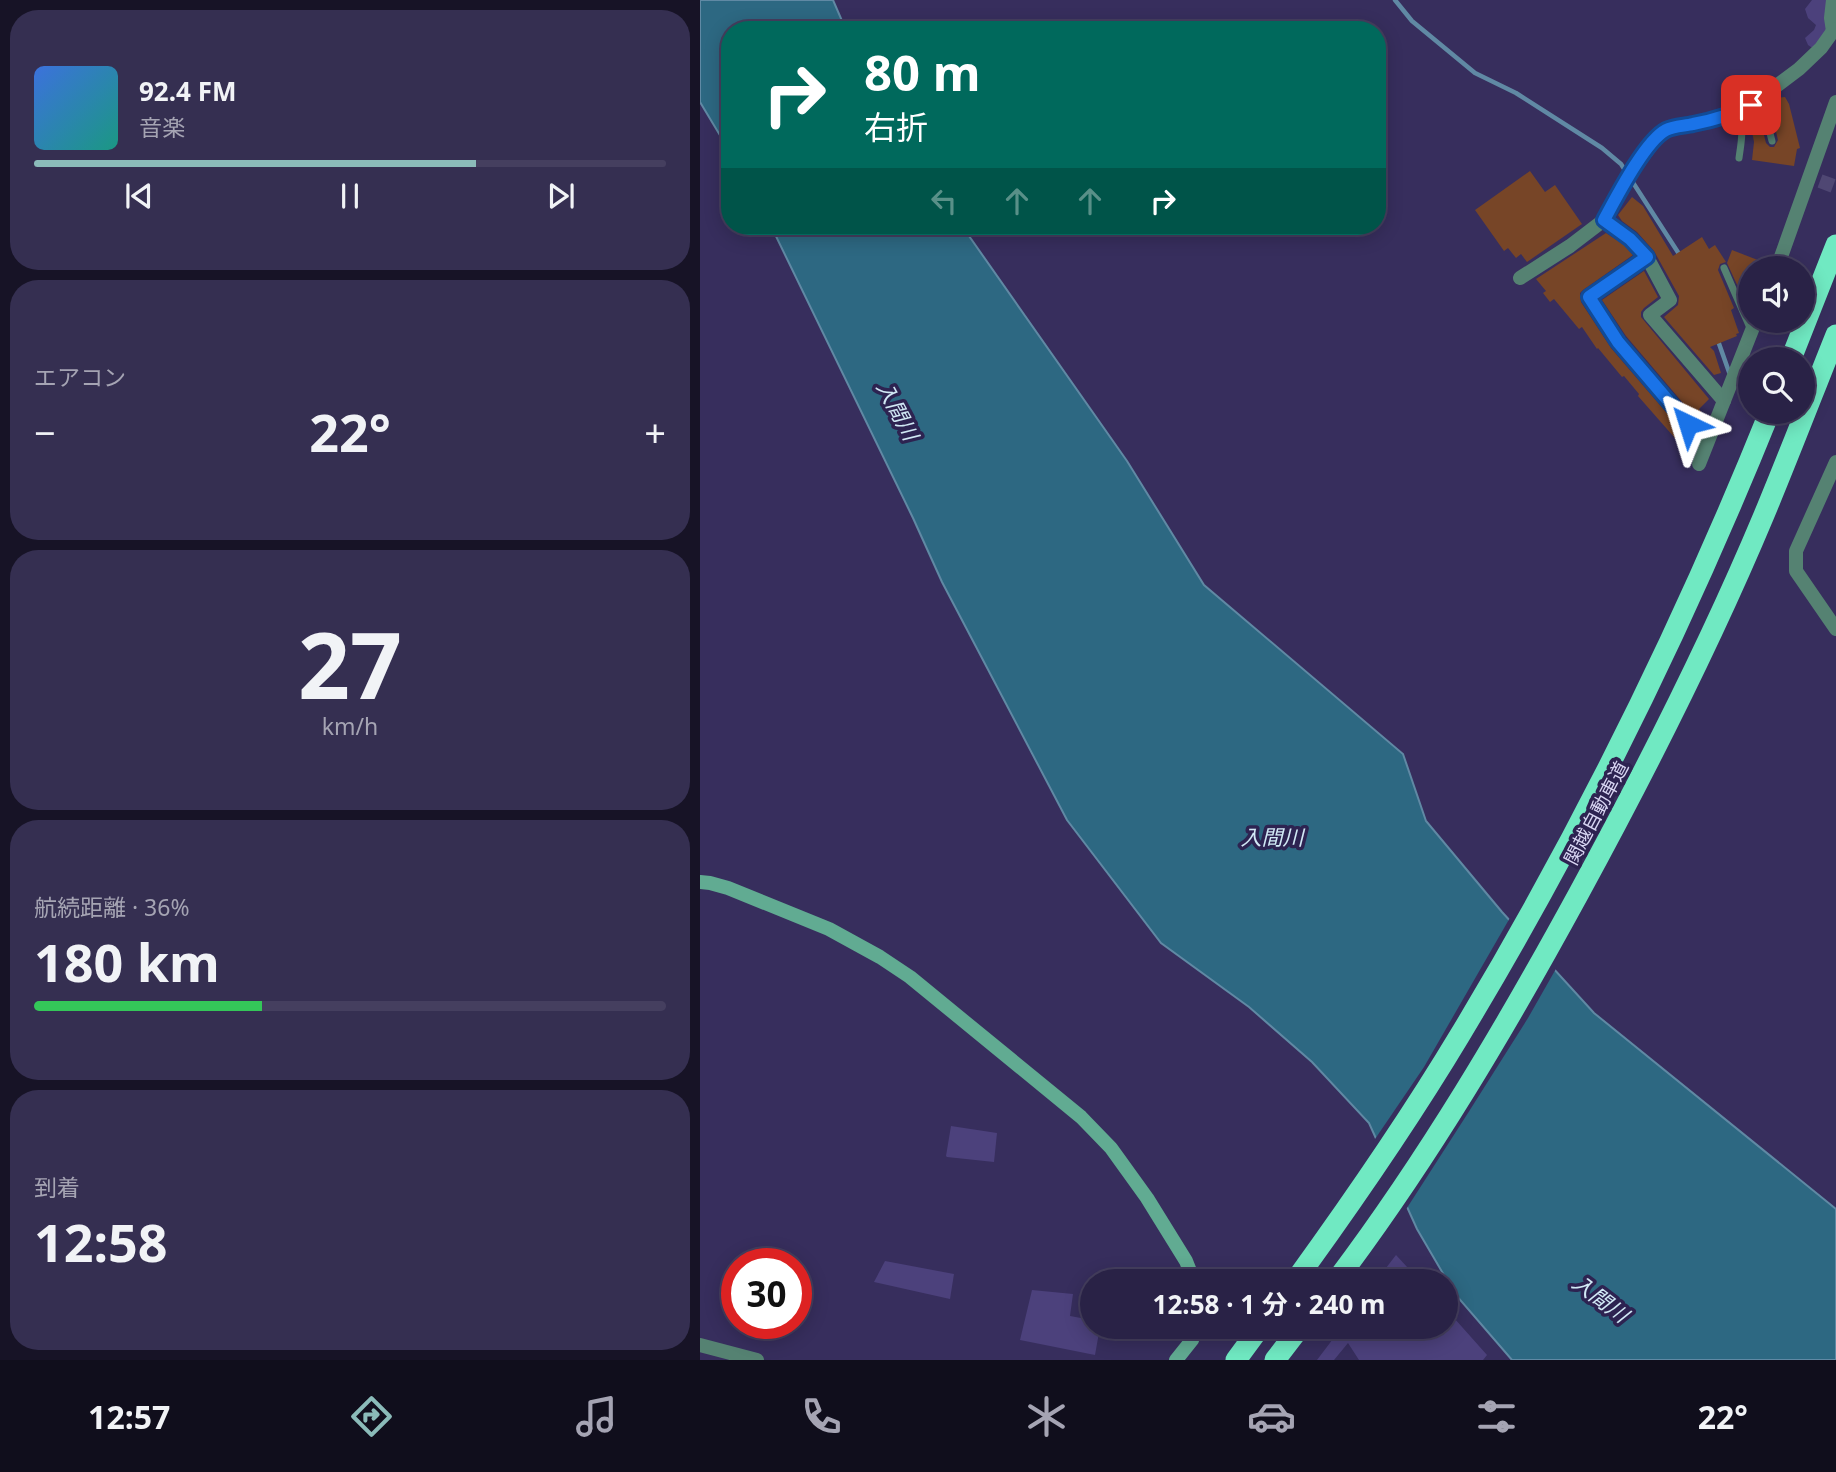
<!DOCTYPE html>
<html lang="ja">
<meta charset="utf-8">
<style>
body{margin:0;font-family:"Noto Sans","Noto Sans JP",sans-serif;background:#352f51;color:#f1f3f6;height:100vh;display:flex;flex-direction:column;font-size:26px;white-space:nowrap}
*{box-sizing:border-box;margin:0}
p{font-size:23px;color:#a5a4b3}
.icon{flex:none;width:38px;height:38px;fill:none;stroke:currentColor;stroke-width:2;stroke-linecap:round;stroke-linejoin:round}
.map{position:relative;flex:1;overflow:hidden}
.drawer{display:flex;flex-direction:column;gap:10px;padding:10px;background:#171326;width:700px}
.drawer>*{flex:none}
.banner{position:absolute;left:21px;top:21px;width:665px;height:214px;border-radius:28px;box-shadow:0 4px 18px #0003,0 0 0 2px #453f5f;background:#00695c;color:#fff;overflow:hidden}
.fabs{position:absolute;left:1038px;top:256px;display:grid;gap:14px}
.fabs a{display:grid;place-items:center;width:77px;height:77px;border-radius:50%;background:#292246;box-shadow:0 4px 18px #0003,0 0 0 2px #453f5f;font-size:35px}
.speed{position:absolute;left:21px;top:1248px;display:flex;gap:14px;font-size:35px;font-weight:700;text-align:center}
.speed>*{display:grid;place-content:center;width:91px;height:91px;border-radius:50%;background:#292246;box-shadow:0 4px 18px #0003,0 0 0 2px #453f5f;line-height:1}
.speed .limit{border:10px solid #d22;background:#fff;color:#111}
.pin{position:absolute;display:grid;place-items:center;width:60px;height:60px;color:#fff;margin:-30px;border-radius:14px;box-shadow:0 4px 10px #0006}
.me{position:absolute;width:77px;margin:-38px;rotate:319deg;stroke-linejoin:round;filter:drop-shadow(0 0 5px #0008)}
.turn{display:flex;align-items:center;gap:24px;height:147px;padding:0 28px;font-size:32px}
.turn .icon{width:91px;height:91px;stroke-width:2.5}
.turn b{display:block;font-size:49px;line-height:60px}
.lanes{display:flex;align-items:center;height:66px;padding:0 28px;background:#0003;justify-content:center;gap:35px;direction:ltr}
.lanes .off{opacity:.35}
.big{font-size:52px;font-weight:700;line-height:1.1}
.drawer .tile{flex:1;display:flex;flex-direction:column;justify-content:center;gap:10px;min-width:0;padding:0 24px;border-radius:28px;background:#352f51}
.drawer .dial{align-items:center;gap:0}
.dial b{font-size:91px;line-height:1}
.song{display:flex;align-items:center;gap:21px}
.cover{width:84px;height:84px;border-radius:10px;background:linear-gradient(135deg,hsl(220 70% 55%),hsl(170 70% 35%))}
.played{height:7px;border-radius:4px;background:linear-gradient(90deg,#8bbbb9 70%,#453f5f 70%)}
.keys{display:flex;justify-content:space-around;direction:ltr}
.heat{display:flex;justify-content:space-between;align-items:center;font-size:38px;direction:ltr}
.charge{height:10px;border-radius:5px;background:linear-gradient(90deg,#34c759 36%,#453f5f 0)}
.trip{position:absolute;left:380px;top:1269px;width:378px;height:70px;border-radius:35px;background:#292246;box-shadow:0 4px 18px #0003,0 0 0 2px #453f5f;font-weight:700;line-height:70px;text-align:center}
.tabs{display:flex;height:112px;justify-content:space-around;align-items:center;background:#100e1c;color:#a5a4b3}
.tabs .icon{width:49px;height:49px}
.tabs .current{color:#8bbbb9}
.tabs b{font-size:32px;color:#f1f3f6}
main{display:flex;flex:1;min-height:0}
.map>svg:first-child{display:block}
.green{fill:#4c417c}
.water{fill:#2d6882;stroke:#6089a4;stroke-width:2}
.pier{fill:#372e5d}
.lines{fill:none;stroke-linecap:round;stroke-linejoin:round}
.stream{stroke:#6089a4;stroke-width:4.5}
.building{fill:#774527}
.street-tunnel{stroke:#4f4773;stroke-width:14;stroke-dasharray:14 7;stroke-linecap:butt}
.lane{stroke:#558272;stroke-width:7}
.street{stroke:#558272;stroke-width:14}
.secondary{stroke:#61ab92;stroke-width:14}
.highway{stroke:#70e9c2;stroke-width:21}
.route-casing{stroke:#114b97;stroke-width:18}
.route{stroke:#1a73e8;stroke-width:12}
.labels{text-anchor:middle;stroke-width:7;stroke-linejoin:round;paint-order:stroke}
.street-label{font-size:19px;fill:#d8d5f2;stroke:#2d2351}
.water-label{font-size:21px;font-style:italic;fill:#d1e9f5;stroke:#2d2351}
</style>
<main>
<section class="drawer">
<div class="tile">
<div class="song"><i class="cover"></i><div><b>92.4 FM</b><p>音楽</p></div></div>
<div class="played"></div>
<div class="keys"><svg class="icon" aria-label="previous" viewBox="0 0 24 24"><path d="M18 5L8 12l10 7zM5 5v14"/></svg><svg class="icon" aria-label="pause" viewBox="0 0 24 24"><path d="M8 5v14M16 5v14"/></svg><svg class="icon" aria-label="next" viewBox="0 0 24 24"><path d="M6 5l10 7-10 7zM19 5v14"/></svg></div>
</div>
<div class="tile"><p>エアコン</p>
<div class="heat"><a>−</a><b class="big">22°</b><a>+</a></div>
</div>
<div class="tile dial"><b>27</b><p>km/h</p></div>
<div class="tile"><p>航続距離 · 36%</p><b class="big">180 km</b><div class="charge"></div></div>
<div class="tile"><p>到着</p><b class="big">12:58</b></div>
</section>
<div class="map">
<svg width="1136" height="1360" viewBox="0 0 1136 1360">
<rect width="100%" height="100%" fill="#372e5d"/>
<g class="green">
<polygon points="1112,0 1130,0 1129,30 1114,49 1108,45 1105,38 1114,30 1116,25 1108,18 1105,9"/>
<polygon points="251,1126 297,1133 294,1162 247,1157 246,1156"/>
<polygon points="696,1255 720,1281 676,1281"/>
<polygon points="185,1261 254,1274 250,1299 174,1282"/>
<polygon points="332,1290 373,1294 370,1316 392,1320 392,1326 400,1327 395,1355 320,1340"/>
<polygon points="746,1309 787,1355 783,1360 659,1360 648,1343 634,1360 617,1360 642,1327 746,1326"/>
</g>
<g class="water">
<polygon points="0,0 133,0 146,30 30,30 30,152 0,102"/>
<polygon points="71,226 262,226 427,461 504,585 703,754 726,821 802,912 894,1013 1136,1209 1136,1360 812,1360 755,1294 717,1229 669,1123 612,1062 549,1007 461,943 367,820 242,582 213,518"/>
</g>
<polygon class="pier" points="811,916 857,967 828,1018 768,1113 705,1211 673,1142 724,1067"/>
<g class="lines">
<g class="stream">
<polyline points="695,0 712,21 775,73 816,93 902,148 921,164 981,257"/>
<polyline points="1017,338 1029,372"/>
</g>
</g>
<g class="building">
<polygon points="1085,97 1089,104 1100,148 1097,149 1094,166 1052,160 1054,142 1049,116 1058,112 1066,143 1070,147 1074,147 1078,140 1070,107 1072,106 1071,102 1076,98"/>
<polygon points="830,171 845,192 855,185 882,224 827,262 821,254 816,258 808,248 804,251 775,210"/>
<polygon points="932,197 943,206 973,256 1002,237 1009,249 1015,245 1026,262 1020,264 1018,270 1034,308 1031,310 1039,333 1036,334 1037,336 1010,347 1014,351 1021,373 1014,375 964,317 978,305 979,296 954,251 937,232 922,221 918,215"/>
<polygon points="906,233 924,245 933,255 883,290 880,293 881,302 911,348 989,439 981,445 938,396 939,394 924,376 922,377 898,348 897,349 882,327 879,329 854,299 850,302 843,293 846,291 836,279"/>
<polygon points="1032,250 1068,264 1068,268 1050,268 1050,303 1045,302 1027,263"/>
<polygon points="944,271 958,297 944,308 941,312 941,317 1009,399 999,409 1005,417 1000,423 926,336 902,300"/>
</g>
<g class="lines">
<polyline class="street-tunnel" points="1120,181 1136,187"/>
<g class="lane">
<polyline points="1061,98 1072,141"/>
<path d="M1037,113c8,13 4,30 2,45"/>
<polyline points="1024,268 1051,330"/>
</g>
<g class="street">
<polyline points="1133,31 1131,18 1133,0"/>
<polyline points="904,220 930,238 947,257 970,300 950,315 1024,401"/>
<polyline points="947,257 889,297 918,342 1006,444"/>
<polyline points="1077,268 1136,102"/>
<polyline points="820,278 870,246 904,220 927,178 957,137 967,129 1018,119 1051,105 1099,69 1121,48 1133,31 1136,29"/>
<polyline points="1136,462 1096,551 1096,571 1136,629"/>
<polyline points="999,464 1056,320"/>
<polyline points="0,1345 57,1360"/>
</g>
<g class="secondary">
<polyline points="0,882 10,883 28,888 129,929 180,957 210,977 381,1117 411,1148 447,1198 486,1261 494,1281"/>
<polyline points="476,1360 492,1340 496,1326"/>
</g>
<g class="highway">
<polyline points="1091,359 1136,245"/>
<path d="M595,1281c58,-80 114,-161 165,-246 120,-199 223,-408 310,-624"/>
<path d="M636,1281c92,-122 170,-254 243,-388 67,-123 131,-249 185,-378 25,-60 48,-120 72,-180"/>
<polyline points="536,1360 561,1326"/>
<polyline points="575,1360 601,1326"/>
</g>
</g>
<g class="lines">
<defs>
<path id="route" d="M988,424l-70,-82 -29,-45 58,-40 -17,-18 -26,-19c12,-22 41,-79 62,-90 8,-4 19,-4 27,-6 21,-4 39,-9 58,-19"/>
</defs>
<use href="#route" class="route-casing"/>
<use href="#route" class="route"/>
</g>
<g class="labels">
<g class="street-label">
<text transform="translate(896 813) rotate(-62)" y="7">関越自動車道</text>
</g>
<g class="water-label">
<text transform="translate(197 411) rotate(62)" y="7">入間川</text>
<text x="572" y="845">入間川</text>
<text transform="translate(900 1299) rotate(37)" y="7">入間川</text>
</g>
</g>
</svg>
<div class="fabs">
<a><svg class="icon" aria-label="sound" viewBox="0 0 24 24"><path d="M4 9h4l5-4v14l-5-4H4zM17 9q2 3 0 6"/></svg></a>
<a><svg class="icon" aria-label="search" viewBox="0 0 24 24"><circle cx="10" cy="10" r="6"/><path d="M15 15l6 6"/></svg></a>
</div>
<div class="speed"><div class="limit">30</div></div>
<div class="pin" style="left:1051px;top:105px;background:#d93025"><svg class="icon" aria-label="arrive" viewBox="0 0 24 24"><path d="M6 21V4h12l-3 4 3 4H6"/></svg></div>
<svg class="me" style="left:988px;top:424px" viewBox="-20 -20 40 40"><path d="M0-17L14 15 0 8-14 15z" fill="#1a73e8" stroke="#fff" stroke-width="4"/></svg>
<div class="trip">12:58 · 1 分 · 240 m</div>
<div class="banner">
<div class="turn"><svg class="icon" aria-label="right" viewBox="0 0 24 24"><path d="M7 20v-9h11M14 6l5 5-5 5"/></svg><div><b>80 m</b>右折</div></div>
<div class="lanes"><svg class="icon off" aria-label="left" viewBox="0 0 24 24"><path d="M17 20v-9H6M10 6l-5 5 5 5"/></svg><svg class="icon off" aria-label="ahead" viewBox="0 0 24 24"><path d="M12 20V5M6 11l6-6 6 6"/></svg><svg class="icon off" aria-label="ahead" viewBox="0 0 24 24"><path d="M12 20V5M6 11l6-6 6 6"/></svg><svg class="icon" aria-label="right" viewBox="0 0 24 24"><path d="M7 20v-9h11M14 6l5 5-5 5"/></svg></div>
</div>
</div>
</main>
<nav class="tabs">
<b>12:57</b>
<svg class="icon current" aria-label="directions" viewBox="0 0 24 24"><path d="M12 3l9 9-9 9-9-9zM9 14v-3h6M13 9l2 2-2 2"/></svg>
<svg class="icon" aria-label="music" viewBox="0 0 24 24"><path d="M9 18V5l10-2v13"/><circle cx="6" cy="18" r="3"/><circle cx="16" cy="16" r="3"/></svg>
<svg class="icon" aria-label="phone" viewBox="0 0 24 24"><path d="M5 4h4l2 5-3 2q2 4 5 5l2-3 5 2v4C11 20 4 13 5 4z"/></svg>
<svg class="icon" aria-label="climate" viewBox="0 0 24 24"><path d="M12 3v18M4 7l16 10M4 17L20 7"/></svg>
<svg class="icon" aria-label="car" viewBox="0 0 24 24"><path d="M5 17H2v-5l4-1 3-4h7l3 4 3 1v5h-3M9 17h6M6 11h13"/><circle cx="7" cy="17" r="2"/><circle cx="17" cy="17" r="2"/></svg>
<svg class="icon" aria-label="filters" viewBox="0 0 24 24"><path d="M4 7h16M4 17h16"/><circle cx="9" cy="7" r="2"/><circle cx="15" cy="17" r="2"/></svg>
<b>22°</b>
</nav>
